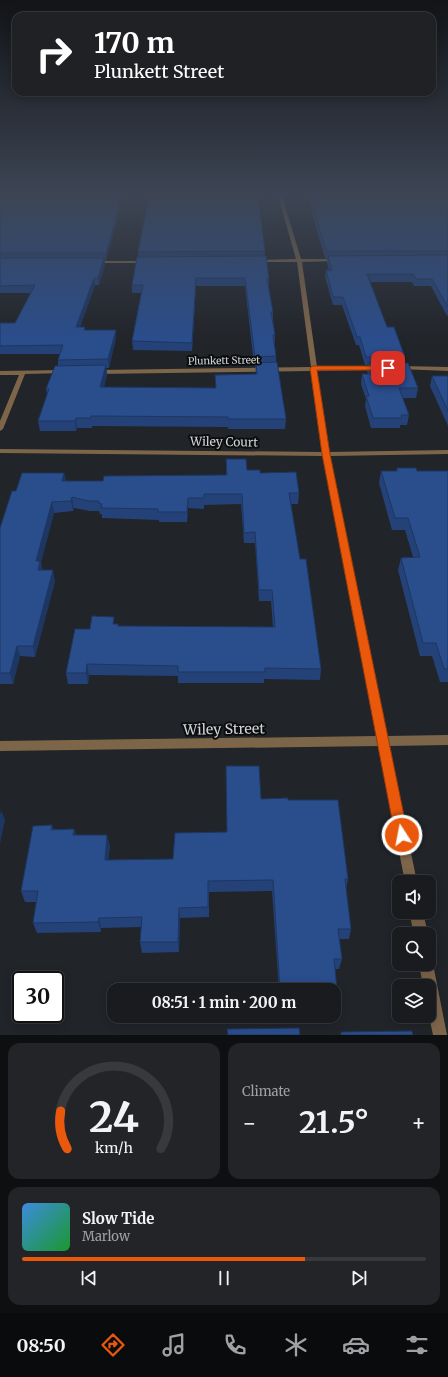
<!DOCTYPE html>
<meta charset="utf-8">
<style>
body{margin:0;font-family:Merriweather,serif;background:#222428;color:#f1f3f6;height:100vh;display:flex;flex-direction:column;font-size:15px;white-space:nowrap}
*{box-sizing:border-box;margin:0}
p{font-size:13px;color:#9fa1a4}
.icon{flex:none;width:22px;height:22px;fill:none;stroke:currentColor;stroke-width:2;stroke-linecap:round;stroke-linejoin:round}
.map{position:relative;height:1035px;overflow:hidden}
.details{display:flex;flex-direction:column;gap:8px;padding:8px;background:#0e0f11;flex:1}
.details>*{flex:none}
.hud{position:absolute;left:12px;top:12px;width:424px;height:84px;border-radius:12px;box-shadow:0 2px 10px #0003,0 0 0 1px #37393d;background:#202124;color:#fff;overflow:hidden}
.tools{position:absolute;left:392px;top:875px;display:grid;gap:8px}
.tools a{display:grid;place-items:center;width:44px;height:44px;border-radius:8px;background:#191b1f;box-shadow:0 2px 10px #0003,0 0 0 1px #37393d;font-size:20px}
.speed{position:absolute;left:12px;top:971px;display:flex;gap:8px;font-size:20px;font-weight:700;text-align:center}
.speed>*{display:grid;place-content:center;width:52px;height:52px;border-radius:50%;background:#191b1f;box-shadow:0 2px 10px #0003,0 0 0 1px #37393d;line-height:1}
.speed .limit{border:2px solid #111;border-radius:6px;background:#fff;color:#111}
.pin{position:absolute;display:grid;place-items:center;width:34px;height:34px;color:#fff;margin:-17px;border-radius:8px;box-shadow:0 2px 6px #0006}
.me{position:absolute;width:44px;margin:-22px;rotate:349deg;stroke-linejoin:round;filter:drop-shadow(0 0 3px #0008)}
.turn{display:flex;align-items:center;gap:14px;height:84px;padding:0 16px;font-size:18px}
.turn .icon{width:52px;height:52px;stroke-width:2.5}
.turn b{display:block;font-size:28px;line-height:34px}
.big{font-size:30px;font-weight:700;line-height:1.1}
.details .card{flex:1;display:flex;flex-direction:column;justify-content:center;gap:6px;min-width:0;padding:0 14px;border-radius:12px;background:#222428}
.details .dial{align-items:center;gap:0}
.dial svg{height:104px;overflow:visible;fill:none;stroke:#37393d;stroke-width:7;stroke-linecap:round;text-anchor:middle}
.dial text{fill:#f1f3f6;stroke:none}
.song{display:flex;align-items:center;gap:12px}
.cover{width:48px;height:48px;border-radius:6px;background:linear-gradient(135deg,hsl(210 70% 55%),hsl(130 70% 35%))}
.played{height:4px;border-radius:2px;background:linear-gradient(90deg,#ea580c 70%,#37393d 70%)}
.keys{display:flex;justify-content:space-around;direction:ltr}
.heat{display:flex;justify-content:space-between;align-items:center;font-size:22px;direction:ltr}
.details .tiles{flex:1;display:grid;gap:8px;grid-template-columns:1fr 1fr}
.card:last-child{grid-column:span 2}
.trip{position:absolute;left:107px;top:983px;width:234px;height:40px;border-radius:12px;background:#191b1f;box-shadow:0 2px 10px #0003,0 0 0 1px #37393d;font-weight:700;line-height:40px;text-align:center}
.tab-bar{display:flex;height:64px;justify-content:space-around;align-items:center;background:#0a0b0c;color:#9fa1a4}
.tab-bar .icon{width:28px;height:28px}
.tab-bar .current{color:#ea580c}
.tab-bar b{font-size:18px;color:#f1f3f6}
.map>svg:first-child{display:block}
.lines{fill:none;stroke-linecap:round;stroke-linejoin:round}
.street{fill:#7d654a;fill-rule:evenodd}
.wall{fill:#244278}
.shaded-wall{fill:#1d3662}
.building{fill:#2a4d8c;stroke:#1d3662}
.route{fill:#ea580c;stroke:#983908}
.labels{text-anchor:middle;stroke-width:4;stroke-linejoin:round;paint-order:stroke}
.far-street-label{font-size:10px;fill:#d2d4d7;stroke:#0c0d0f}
.street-label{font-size:12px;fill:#d2d4d7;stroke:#0c0d0f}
.near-street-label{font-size:14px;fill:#d2d4d7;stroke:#0c0d0f}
</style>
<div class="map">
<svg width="448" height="1035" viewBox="0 0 448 1035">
<rect width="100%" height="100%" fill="#212429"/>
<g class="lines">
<g class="street">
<polygon points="278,196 282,196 301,259 337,259 339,260 337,261 302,262 317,367 377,366 380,368 377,370 317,371 329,452 448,450 448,454 330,456 387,736 448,735 448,745 389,746 417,882 405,882 378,746 0,751 0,741 377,736 323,456 0,453 0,449 322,452 311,371 97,374 94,372 97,370 311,367 297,262 257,262 255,261 257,260 296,259"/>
<polygon points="93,261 147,261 149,262 147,263 95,263 93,262"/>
<polygon points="401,366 448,367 448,371 399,369 399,367"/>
<polygon points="63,370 65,371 65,373 25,374 3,429 0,431 0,421 19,375 0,375 0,371"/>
<polygon points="409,912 423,912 428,934 414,934"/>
<polygon points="429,958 431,959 433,964 447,1035 433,1035 429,1016 429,986 423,986 419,964 429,964"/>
</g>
</g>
<g class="wall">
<polygon points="0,196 124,196 106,260 104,260 105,265 99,285 95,285 80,327 85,327 85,330 116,330 116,338 109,368 106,368 107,374 104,387 216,388 256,374 255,365 254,365 245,286 196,286 192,351 133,350 132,341 141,293 132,293 132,285 138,257 138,252 148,198 137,196 258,196 265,251 265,256 269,279 269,287 268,287 273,312 273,320 275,335 275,343 274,343 276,356 276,362 286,419 285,429 228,429 228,427 92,426 92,428 77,428 76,431 40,431 38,421 47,394 46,389 58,365 58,360 60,354 0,354 0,323 15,323 31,293 0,293"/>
<polygon points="307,196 448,196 448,315 447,316 431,286 414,286 412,282 370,282 387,327 405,357 404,363 418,388 416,398 403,398 409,415 407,425 400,425 400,428 371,428 365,406 366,399 361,384 362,374 368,374 367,372 368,365 365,365 359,345 356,345 342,305 333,305 325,277 326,270 329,270 327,263 327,258 325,258"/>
<polygon points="432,376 448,376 448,426 430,386"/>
<polygon points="226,459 247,470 260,473 299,493 298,504 291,504 300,559 321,669 320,680 264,679 264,683 178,683 178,676 89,675 88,684 68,684 66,673 90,629 115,624 118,626 273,627 271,601 259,601 255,543 244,543 241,504 204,505 204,509 188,508 187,522 159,522 159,520 102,518 102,514 100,514 99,511 90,511 74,508 73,511 54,513 41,562 42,570 55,581 35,657 20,656 13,684 0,684 0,528 16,491 64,473 66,481 103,481 226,475"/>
<polygon points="397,468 417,471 448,471 448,682 440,682 432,656 420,656 398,570 401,558 413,557 405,530 392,530 379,483 381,471 396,471"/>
<polygon points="261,799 288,800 348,879 346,889 351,929 349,939 339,939 342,959 339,969 335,969 337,989 334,999 334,990 279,990 272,891 209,892 209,917 180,918 179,952 142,953 140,942 142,927 101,928 101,932 37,933 33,923 37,902 25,902 21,891 52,825 53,829 74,829 76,835 110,846 108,860 173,859 227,832"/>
</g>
<g class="shaded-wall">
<polygon points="122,196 124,196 106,260 106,253"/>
<polygon points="104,258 105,265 99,285 98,278"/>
<polygon points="94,278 95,285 77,335 76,327"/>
<polygon points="196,278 196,286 192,351 192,343"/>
<polygon points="116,330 116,338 109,368 108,359"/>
<polygon points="106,365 107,374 101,397 100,387"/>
<polygon points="76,418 77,428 76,431 75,421"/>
<polygon points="64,473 66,484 62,481"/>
<polygon points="72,497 74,508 73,511 71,501"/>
<polygon points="188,498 188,508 187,522 187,512"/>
<polygon points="52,502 54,513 41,562 43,571 40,581 36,561"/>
<polygon points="53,570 55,581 35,657 33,646"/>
<polygon points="17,646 20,656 13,684 10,673"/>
<polygon points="87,664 89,675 88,684 86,673"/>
<polygon points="1,810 5,820 0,844 0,815"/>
<polygon points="74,829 77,840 73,835"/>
<polygon points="107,835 110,846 107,872 105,860"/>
<polygon points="179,908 180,918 179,952 178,942"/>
<polygon points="99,918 101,928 101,932 98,922"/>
</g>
<g class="building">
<polygon points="0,196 122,196 106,253 0,253"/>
<polygon points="149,196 258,196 265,251 138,252"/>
<polygon points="310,196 448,196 448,251 326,251"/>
<polygon points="448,255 448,307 432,279 416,279 413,274 367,274 387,327 394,327 405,357 366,357 360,337 357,337 343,297 333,297 326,270 332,270 328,256"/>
<polygon points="266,256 269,279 267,279 273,312 271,312 275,335 273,335 276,356 255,357 245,278 196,278 192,343 132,341 143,285 132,285 137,257"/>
<polygon points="0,258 104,258 98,278 94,278 76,327 85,327 84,330 116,330 108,359 58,360 63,345 0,346 0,323 15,323 35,285 0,286"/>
<polygon points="277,362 286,419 228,419 228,417 91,416 91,418 76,418 75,421 38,421 49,389 46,389 55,366 106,365 100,387 216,388 215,375 257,374 256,363"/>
<polygon points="369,362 408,363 418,388 399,388 409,415 401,415 402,418 373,418 366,396 369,396 362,374 372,374"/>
<polygon points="432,376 448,376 448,411"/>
<polygon points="226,459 246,459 247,470 260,470 260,473 296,472 299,493 289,493 300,559 306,559 321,669 265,668 265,672 178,672 178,666 87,664 86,673 66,673 75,629 90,629 92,616 114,617 113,624 118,624 118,626 275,627 272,590 259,590 255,532 244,533 242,494 204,494 204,498 188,498 187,512 158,512 158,509 101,508 102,504 98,503 99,501 88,501 72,497 71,501 52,502 36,561 40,561 38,570 53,570 33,646 17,646 10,673 0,673 0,528 12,491 16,491 22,473 64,473 62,481 103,481 104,476 227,475"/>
<polygon points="397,468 416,468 417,471 448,471 448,669 444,669 436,643 423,643 401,558 420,557 408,518 395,518 381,471 397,471"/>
<polygon points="226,766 259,766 261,799 288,798 288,800 338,800 348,879 345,879 351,929 338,929 342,959 334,959 337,989 280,990 273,880 208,881 208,907 179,908 178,942 140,942 142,917 99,918 98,922 33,923 38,891 21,891 33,826 52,825 51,830 74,829 73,835 107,835 105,860 173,859 175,833 227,832"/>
<polygon points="299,1028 300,1035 228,1035 227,1029"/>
<polygon points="412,1031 413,1035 341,1035 341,1032"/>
</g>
<linearGradient id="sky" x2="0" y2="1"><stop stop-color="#121417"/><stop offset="0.57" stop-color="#3d4554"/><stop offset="1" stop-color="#3d4554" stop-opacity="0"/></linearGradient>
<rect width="448" height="341" fill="url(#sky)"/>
<polygon class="route" points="388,366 391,367 391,370 317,370 330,454 408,835 406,840 402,842 397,840 395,835 322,454 310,368 313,366"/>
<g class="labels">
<g class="far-street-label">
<text transform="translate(224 360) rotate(-1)" y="4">Plunkett Street</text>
</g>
<g class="street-label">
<text transform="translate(224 442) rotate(1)" y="4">Wiley Court</text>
</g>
<g class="near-street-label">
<text transform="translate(224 729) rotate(-1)" y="5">Wiley Street</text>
</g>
</g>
</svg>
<div class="tools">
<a><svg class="icon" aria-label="sound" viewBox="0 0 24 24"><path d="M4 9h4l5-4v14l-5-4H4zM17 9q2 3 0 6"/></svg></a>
<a><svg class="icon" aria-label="search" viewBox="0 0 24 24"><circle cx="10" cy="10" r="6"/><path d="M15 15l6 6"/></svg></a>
<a><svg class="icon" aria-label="layers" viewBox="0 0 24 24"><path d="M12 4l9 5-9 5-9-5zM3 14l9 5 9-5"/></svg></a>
</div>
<div class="speed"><div class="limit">30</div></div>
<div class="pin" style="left:388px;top:368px;background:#d93025"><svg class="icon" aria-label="arrive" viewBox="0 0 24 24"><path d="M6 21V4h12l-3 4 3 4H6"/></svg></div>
<svg class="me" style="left:402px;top:835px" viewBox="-20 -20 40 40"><circle r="17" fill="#ea580c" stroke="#fff" stroke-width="3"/><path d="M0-11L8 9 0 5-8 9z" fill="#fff"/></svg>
<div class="trip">08:51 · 1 min · 200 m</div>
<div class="hud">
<div class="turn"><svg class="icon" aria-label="right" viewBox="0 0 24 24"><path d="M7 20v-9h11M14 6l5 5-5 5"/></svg><div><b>170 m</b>Plunkett Street</div></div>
</div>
</div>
<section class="details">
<div class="tiles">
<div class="card dial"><svg viewBox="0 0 100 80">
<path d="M14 69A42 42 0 1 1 86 69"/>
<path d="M14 69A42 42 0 0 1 9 40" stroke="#ea580c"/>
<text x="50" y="56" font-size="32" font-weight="700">24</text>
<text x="50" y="72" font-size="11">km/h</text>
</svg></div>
<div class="card"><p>Climate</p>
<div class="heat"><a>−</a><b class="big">21.5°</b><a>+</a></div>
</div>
<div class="card">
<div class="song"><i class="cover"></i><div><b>Slow Tide</b><p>Marlow</p></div></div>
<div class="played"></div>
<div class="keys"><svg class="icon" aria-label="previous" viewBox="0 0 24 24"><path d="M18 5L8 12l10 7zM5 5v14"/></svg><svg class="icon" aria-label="pause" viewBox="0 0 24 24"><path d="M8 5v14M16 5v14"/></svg><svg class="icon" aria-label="next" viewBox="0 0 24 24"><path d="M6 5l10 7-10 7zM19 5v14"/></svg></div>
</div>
</div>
</section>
<nav class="tab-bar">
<b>08:50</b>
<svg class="icon current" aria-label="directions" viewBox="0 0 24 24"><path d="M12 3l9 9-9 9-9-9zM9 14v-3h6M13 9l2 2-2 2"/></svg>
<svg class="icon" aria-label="music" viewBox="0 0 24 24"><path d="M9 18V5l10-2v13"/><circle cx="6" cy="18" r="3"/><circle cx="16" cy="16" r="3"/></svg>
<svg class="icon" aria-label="phone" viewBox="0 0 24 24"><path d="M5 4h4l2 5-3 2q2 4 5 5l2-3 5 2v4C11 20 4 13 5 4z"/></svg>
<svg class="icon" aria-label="climate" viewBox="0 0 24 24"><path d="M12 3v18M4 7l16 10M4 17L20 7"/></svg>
<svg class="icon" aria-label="car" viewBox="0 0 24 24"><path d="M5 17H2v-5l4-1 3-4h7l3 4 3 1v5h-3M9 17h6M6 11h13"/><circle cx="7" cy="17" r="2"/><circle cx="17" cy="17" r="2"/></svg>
<svg class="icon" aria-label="filters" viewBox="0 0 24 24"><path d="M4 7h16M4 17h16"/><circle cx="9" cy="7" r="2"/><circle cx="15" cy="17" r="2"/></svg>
</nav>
